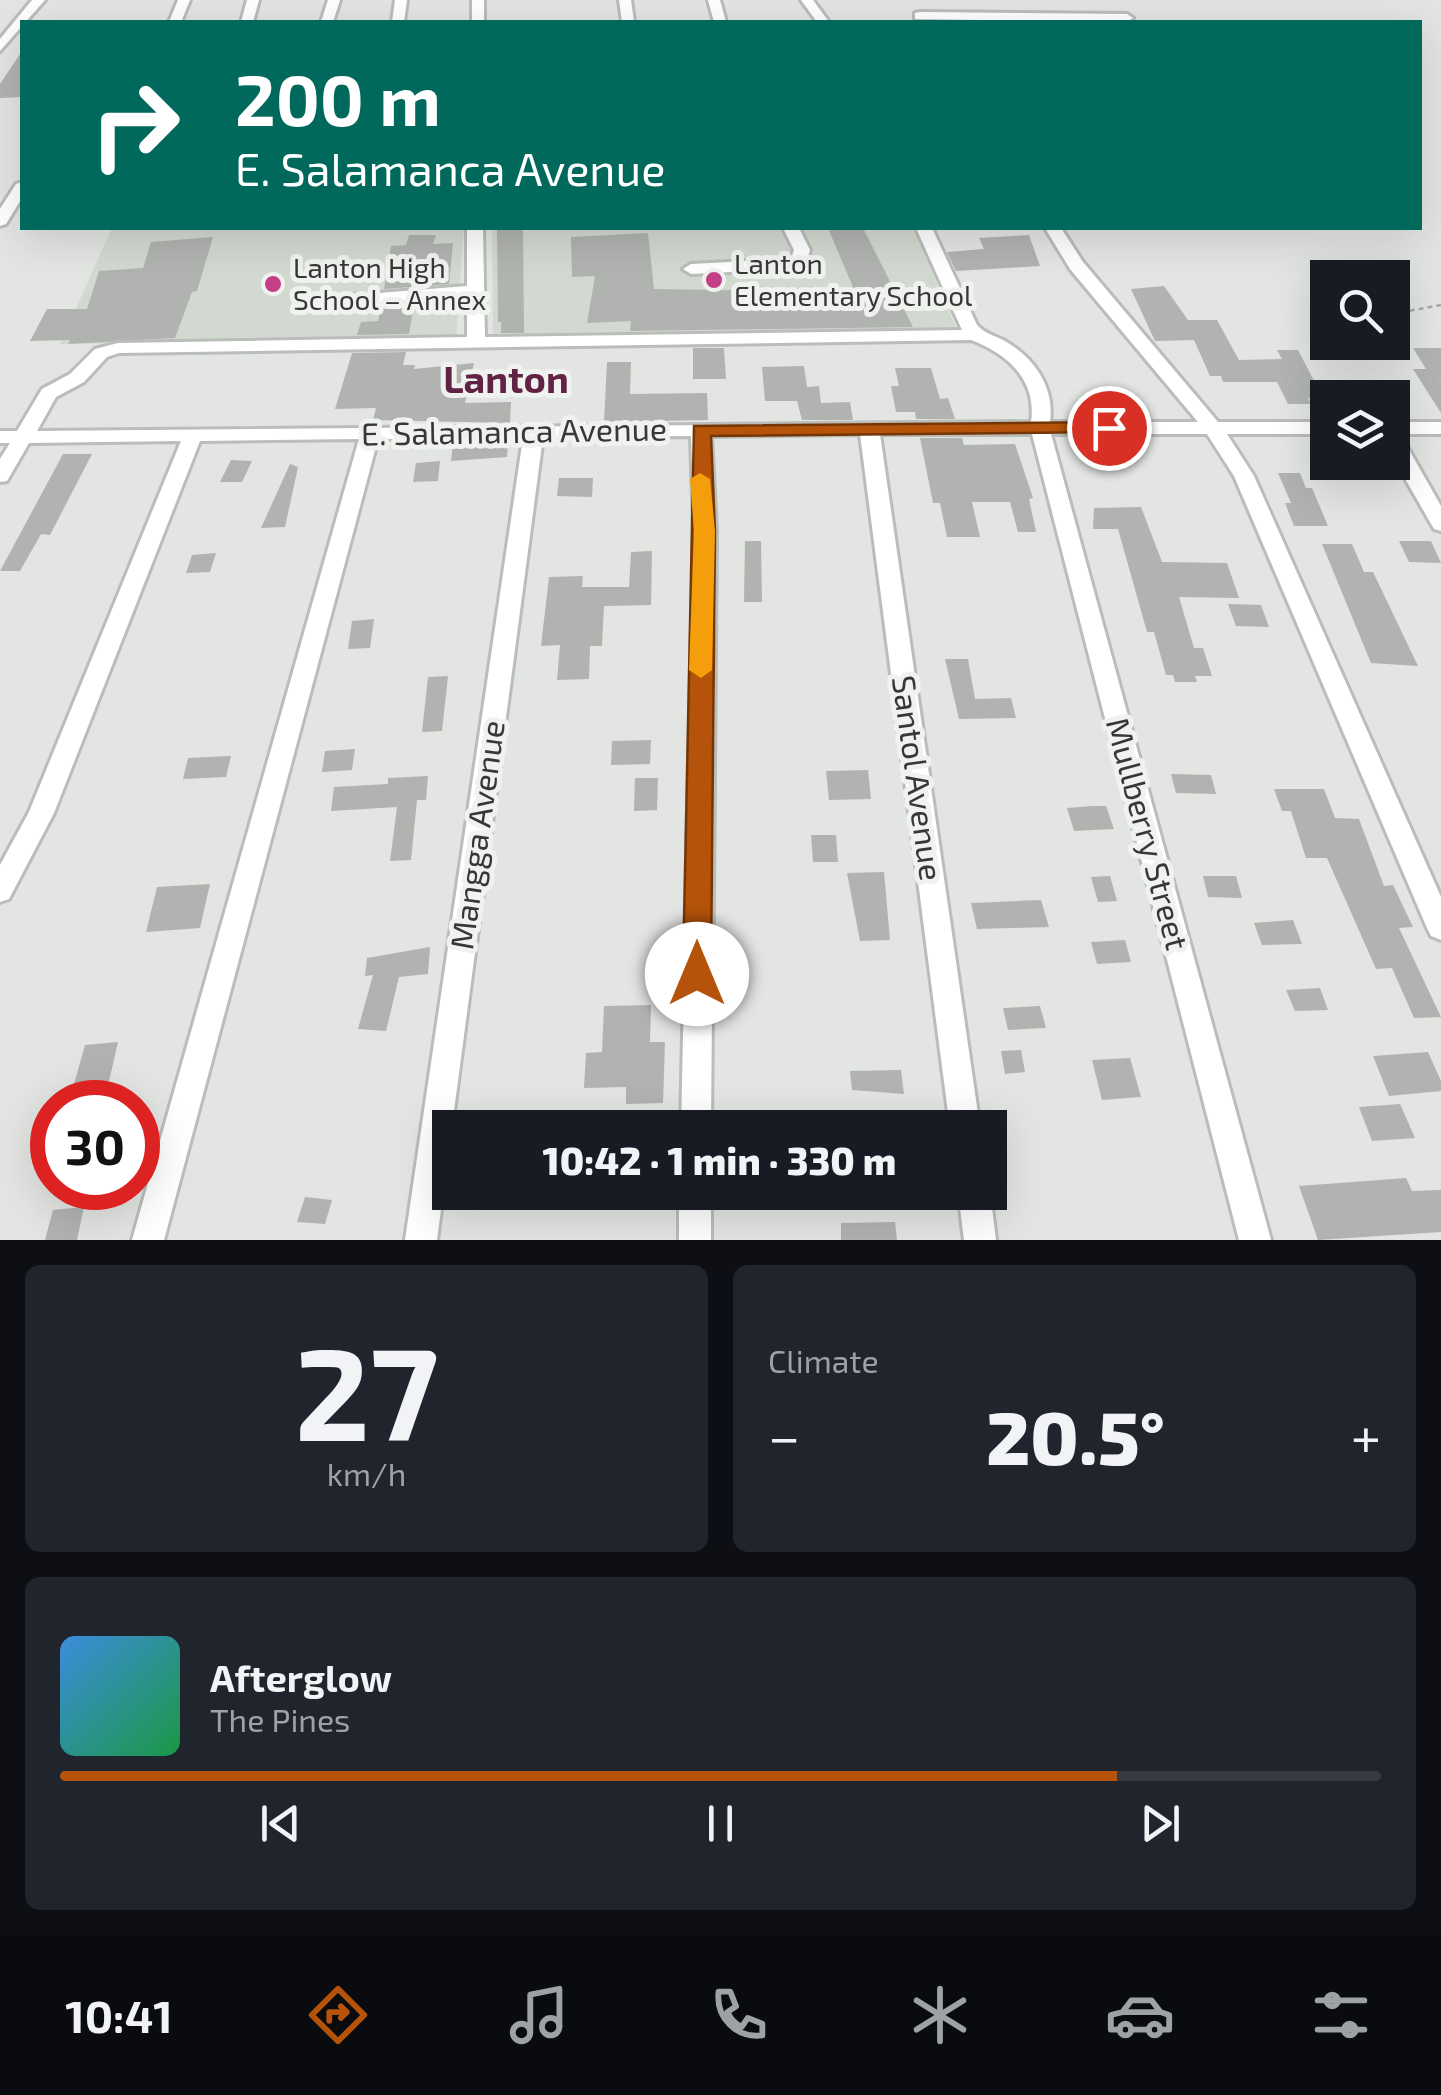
<!DOCTYPE html>
<meta charset="utf-8">
<style>
body{margin:0;font-family:"Exo 2",sans-serif;background:#20242c;color:#f1f3f6;height:100vh;display:flex;flex-direction:column;font-size:38px;white-space:nowrap}
*{box-sizing:border-box;margin:0}
p{font-size:32px;color:#9ea1a6}
.icon{flex:none;width:55px;height:55px;fill:none;stroke:currentColor;stroke-width:2;stroke-linecap:round;stroke-linejoin:round}
.map{position:relative;height:1240px;overflow:hidden}
.details{display:flex;flex-direction:column;gap:25px;padding:25px;background:#0d0f14;flex:1}
.details>*{flex:none}
.top-card{position:absolute;left:20px;top:20px;width:1402px;height:210px;border-radius:0px;box-shadow:0 10px 40px #0002;background:#00695c;color:#fff;overflow:hidden}
.fabs{position:absolute;left:1310px;top:260px;display:grid;gap:20px}
.fabs a{display:grid;place-items:center;width:100px;height:100px;border-radius:0px;background:#171b24;box-shadow:0 10px 40px #0002;font-size:50px}
.speed{position:absolute;left:30px;top:1080px;display:flex;gap:20px;font-size:50px;font-weight:700;text-align:center}
.speed>*{display:grid;place-content:center;width:130px;height:130px;border-radius:50%;background:#171b24;box-shadow:0 10px 40px #0002;line-height:1}
.speed .limit{border:15px solid #d22;background:#fff;color:#111}
.pin{position:absolute;display:grid;place-items:center;width:85px;height:85px;color:#fff;margin:-42px;border:5px solid #fff;border-radius:50%;box-shadow:0 2px 10px #0007}
.me{position:absolute;width:110px;margin:-55px;rotate:0deg;stroke-linejoin:round;filter:drop-shadow(0 0 8px #0008)}
.turn{display:flex;align-items:center;gap:35px;height:210px;padding:0 50px;font-size:45px}
.turn .icon{width:130px;height:130px;stroke-width:2.5}
.turn b{display:block;font-size:70px;line-height:85px}
.big{font-size:75px;font-weight:800;line-height:1.1}
.details .tile{flex:1;display:flex;flex-direction:column;justify-content:center;gap:15px;min-width:0;padding:0 35px;border-radius:15px;background:#20242c}
.details .dial{align-items:center;gap:0}
.dial b{font-size:130px;line-height:1}
.song{display:flex;align-items:center;gap:30px}
.cover{width:120px;height:120px;border-radius:15px;background:linear-gradient(135deg,hsl(210 70% 55%),hsl(140 70% 35%))}
.played{height:10px;border-radius:5px;background:linear-gradient(90deg,#b45309 80%,#363941 80%)}
.keys{display:flex;justify-content:space-around;direction:ltr}
.heat{display:flex;justify-content:space-between;align-items:center;font-size:55px;direction:ltr}
.details .tiles{flex:1;display:grid;gap:25px;grid-template-columns:1fr 1fr}
.tile:last-child{grid-column:span 2}
.trip{position:absolute;left:432px;top:1110px;width:575px;height:100px;border-radius:0px;background:#171b24;box-shadow:0 10px 40px #0002;font-weight:800;line-height:100px;text-align:center}
.dock{display:flex;height:160px;justify-content:space-around;align-items:center;background:#090b0e;color:#9ea1a6}
.dock .icon{width:70px;height:70px}
.dock .current{color:#b45309}
.dock b{font-size:45px;color:#f1f3f6}
.map>svg:first-child{display:block}
.built{fill:#d2d9d0}
.building{fill:#b1b3b0}
.lines{fill:none;stroke-linecap:round;stroke-linejoin:round}
.minor-casing{stroke:#babdba;stroke-width:6}
.path{stroke:#a5a8a4;stroke-width:2.5;stroke-dasharray:5 4;stroke-linecap:butt}
.minor{fill:#fff;fill-rule:evenodd}
.route{fill:#b45309;stroke:#753606;stroke-width:2.5}
.slow{fill:#f59e0b}
.poi-dot{fill:#c34087;stroke:#eff2ef;stroke-width:4}
.labels{text-anchor:middle;stroke-width:10;stroke-linejoin:round;paint-order:stroke}
.far-poi-label{font-size:28px;fill:#373836;stroke:#eff2ef;text-anchor:start}
.street-label{font-size:32px;fill:#373836;stroke:#eff2ef}
.quarter-label{font-size:38px;font-weight:bold;fill:#612243;stroke:#eff2ef}
</style>
<div class="map">
<svg width="1441" height="1240" viewBox="0 0 1441 1240">
<rect width="100%" height="100%" fill="#e2e5e1"/>
<g class="built">
<polygon points="112,228 464,228 456,340 60,344"/>
<polygon points="492,228 913,228 958,332 493,339"/>
</g>
<g class="building">
<polygon points="22,51 22,97 0,98 0,84"/>
<polygon points="497,228 523,228 524,333 501,333 501,322 498,322"/>
<polygon points="828,228 863,228 913,327 630,331 631,321 587,323 595,276 572,277 571,237 648,233 654,289 855,292"/>
<polygon points="409,235 436,235 433,244 453,243 449,284 384,289 391,246 406,245"/>
<polygon points="1029,235 1040,266 956,271 947,252 984,249 979,238"/>
<polygon points="213,237 197,291 192,292 175,338 68,344 70,340 30,341 47,309 87,309 99,271 143,268 151,242"/>
<polygon points="1164,286 1188,320 1217,320 1239,360 1282,359 1277,350 1298,350 1323,398 1308,398 1311,404 1288,404 1277,382 1223,382 1221,376 1210,376 1194,340 1155,341 1131,289"/>
<polygon points="414,304 409,334 357,335 361,322 378,321 381,307"/>
<polygon points="693,348 724,348 726,379 693,379"/>
<polygon points="1413,348 1441,348 1441,413 1413,369 1426,369"/>
<polygon points="406,352 403,365 415,365 414,369 474,363 465,403 511,402 510,423 373,420 376,408 335,409 352,353"/>
<polygon points="607,362 631,362 630,394 707,393 708,420 604,422"/>
<polygon points="804,366 807,387 819,386 821,403 850,402 853,420 802,420 797,401 765,401 762,367"/>
<polygon points="895,368 931,368 940,399 948,398 955,419 916,419 915,412 896,412 891,386 899,386"/>
<polygon points="920,438 962,438 964,445 1015,444 1033,498 1029,499 1036,532 1018,532 1010,502 972,502 980,537 947,537 940,503 933,503"/>
<polygon points="453,442 508,442 507,457 451,461"/>
<polygon points="63,454 92,454 50,535 41,534 20,571 0,571"/>
<polygon points="231,460 252,461 242,482 220,482"/>
<polygon points="440,461 438,481 413,482 416,463"/>
<polygon points="290,464 298,467 285,527 261,528"/>
<polygon points="1278,473 1300,473 1306,488 1312,488 1328,526 1294,526 1285,503 1291,503"/>
<polygon points="559,478 593,478 592,497 557,496"/>
<polygon points="1141,507 1162,562 1227,563 1239,598 1179,597 1194,648 1203,648 1212,676 1195,676 1197,682 1175,682 1173,675 1166,675 1154,632 1147,632 1118,529 1093,529 1094,508"/>
<polygon points="745,541 761,541 762,602 744,602"/>
<polygon points="1399,541 1431,541 1441,563 1409,562"/>
<polygon points="1322,544 1352,544 1364,572 1373,572 1418,666 1371,663"/>
<polygon points="652,551 651,605 604,606 602,646 590,646 589,679 557,680 560,645 541,646 549,577 583,576 582,587 629,587 631,552"/>
<polygon points="216,553 210,572 186,573 192,555"/>
<polygon points="1228,604 1261,605 1269,627 1236,626"/>
<polygon points="374,619 370,648 348,649 352,621"/>
<polygon points="945,659 968,659 975,699 1011,698 1016,718 959,719"/>
<polygon points="448,676 442,731 422,732 428,677"/>
<polygon points="651,740 650,764 611,765 612,741"/>
<polygon points="355,749 352,770 322,772 325,751"/>
<polygon points="231,756 226,777 183,779 188,758"/>
<polygon points="868,770 871,799 829,800 826,771"/>
<polygon points="1171,774 1211,775 1216,794 1176,793"/>
<polygon points="428,776 426,800 417,800 411,860 390,861 397,807 331,811 334,787 388,784 388,778"/>
<polygon points="635,778 658,778 657,810 634,811"/>
<polygon points="1274,789 1324,789 1335,818 1359,819 1384,886 1393,885 1413,927 1399,928 1441,1017 1414,1018 1392,968 1376,969 1327,858 1306,858 1291,811 1282,811"/>
<polygon points="1092,806 1106,806 1114,829 1074,831 1067,808"/>
<polygon points="811,835 836,835 838,862 813,862"/>
<polygon points="884,872 890,940 860,941 847,873"/>
<polygon points="1110,876 1117,901 1098,902 1091,877"/>
<polygon points="1203,876 1236,876 1242,898 1208,897"/>
<polygon points="210,884 200,928 146,932 157,887"/>
<polygon points="1041,900 1049,927 977,929 971,903"/>
<polygon points="1293,920 1302,944 1262,945 1254,923"/>
<polygon points="1125,940 1131,962 1097,964 1091,942"/>
<polygon points="430,947 428,974 399,977 386,1031 358,1029 373,975 365,976 367,958"/>
<polygon points="1320,988 1328,1010 1295,1011 1286,990"/>
<polygon points="651,1005 650,1042 665,1042 663,1103 626,1104 626,1087 584,1088 586,1053 602,1052 604,1006"/>
<polygon points="1040,1006 1046,1028 1008,1030 1003,1008"/>
<polygon points="118,1042 109,1081 74,1084 85,1045"/>
<polygon points="1021,1050 1025,1072 1005,1074 1001,1051"/>
<polygon points="1428,1052 1441,1081 1441,1091 1389,1096 1373,1056"/>
<polygon points="1130,1058 1141,1097 1102,1100 1092,1060"/>
<polygon points="901,1070 904,1094 852,1090 850,1071"/>
<polygon points="1400,1104 1415,1138 1372,1141 1359,1107"/>
<polygon points="1406,1178 1412,1191 1441,1190 1441,1232 1318,1240 1299,1186"/>
<polygon points="305,1197 332,1200 325,1224 297,1222"/>
<polygon points="84,1207 77,1240 45,1240 53,1210"/>
<polygon points="895,1222 897,1240 841,1240 841,1223"/>
</g>
<g class="lines">
<defs>
<g id="minor">
<polygon points="32,0 45,0 0,51 0,39"/>
<polygon points="178,0 190,0 181,22 169,22"/>
<polygon points="247,0 259,0 253,22 241,22"/>
<polygon points="328,0 340,0 333,22 321,22"/>
<polygon points="395,0 407,0 404,22 392,22"/>
<rect x="472" y="0" width="12" height="22"/>
<polygon points="619,0 631,0 634,22 622,22"/>
<polygon points="708,0 720,0 726,22 714,22"/>
<polygon points="801,0 813,0 829,22 817,22"/>
<polygon points="920,12 1127,14 1133,18 1127,22 915,19 915,13"/>
<polygon points="22,182 22,198 6,224 0,226 0,209 16,184"/>
<path d="M467,228h16l2,109 477,-7 -46,-102h16l45,97c8,9 17,10 28,16 29,17 50,46 45,81h148l-128,-153 -25,-41h16l22,34 135,160h110v12h-101l27,42 187,421v43l-10,-4 -4,-8 -193,-452 -27,-42h-156l220,806h-32l-207,-806h-152l100,694h-30l-90,-694 -149,2 5,95 -5,597h-30l13,-597 -3,-95 -148,1 -106,803h-32l118,-802 -145,1 -214,801h-32l227,-801 -159,2 -146,372 -45,86 -9,3v-37l29,-53 152,-371 -152,2 -22,38 -7,1v-23l10,-16h-10v-12h17l25,-42 28,-15 25,-25 23,-6 349,-6v-41l-113,9 -9,-5 9,-5 113,-9zM971,340c37,14 66,40 60,82l-994,9 19,-34 28,-15 23,-25 12,-4z"/>
<polygon points="783,228 799,228 810,250 806,263 789,269 691,274 683,269 691,264 786,259 792,256 794,250"/>
<polygon points="1392,422 1441,422 1441,434 1400,434 1441,506 1441,531 1434,529 1392,456"/>
<rect x="679" y="1192" width="32" height="48"/>
<polygon points="958,1192 990,1192 996,1240 964,1240"/>
</g>
</defs>
<use href="#minor" class="minor-casing"/>
<polyline class="path" points="1392,314 1441,305"/>
<use href="#minor" class="minor"/>
</g>
<polygon class="route" points="1109,422 1116,424 1116,432 711,436 715,531 711,974 707,983 697,987 687,983 683,974 694,426"/>
<polygon class="slow" points="700,473 710,479 715,531 712,670 701,678 689,670 694,531 690,479"/>
<g class="poi-dot">
<circle cx="714" cy="280" r="10"/>
<circle cx="273" cy="284" r="10"/>
</g>
<g class="labels">
<g class="far-poi-label">
<text x="734" y="274">Lanton<tspan x="734" dy="32">Elementary School</tspan></text>
<text x="293" y="278">Lanton High<tspan x="293" dy="32">School – Annex</tspan></text>
</g>
<g class="street-label">
<text transform="translate(514 432) rotate(-1)" y="11">E. Salamanca Avenue</text>
<text transform="translate(917 778) rotate(82)" y="11">Santol Avenue</text>
<text transform="translate(1147 834) rotate(75)" y="11">Mullberry Street</text>
<text transform="translate(478 835) rotate(-82)" y="11">Mangga Avenue</text>
</g>
<g class="quarter-label">
<text x="506" y="393">Lanton</text>
</g>
</g>
</svg>
<div class="fabs">
<a><svg class="icon" aria-label="search" viewBox="0 0 24 24"><circle cx="10" cy="10" r="6"/><path d="M15 15l6 6"/></svg></a>
<a><svg class="icon" aria-label="layers" viewBox="0 0 24 24"><path d="M12 4l9 5-9 5-9-5zM3 14l9 5 9-5"/></svg></a>
</div>
<div class="speed"><div class="limit">30</div></div>
<div class="pin" style="left:1109px;top:428px;background:#d93025"><svg class="icon" aria-label="arrive" viewBox="0 0 24 24"><path d="M6 21V4h12l-3 4 3 4H6"/></svg></div>
<svg class="me" style="left:697px;top:974px" viewBox="-20 -20 40 40"><circle r="19" fill="#fff"/><path d="M0-13L10 11 0 6-10 11z" fill="#b45309"/></svg>
<div class="trip">10:42 · 1 min · 330 m</div>
<div class="top-card">
<div class="turn"><svg class="icon" aria-label="right" viewBox="0 0 24 24"><path d="M7 20v-9h11M14 6l5 5-5 5"/></svg><div><b>200 m</b>E. Salamanca Avenue</div></div>
</div>
</div>
<section class="details">
<div class="tiles">
<div class="tile dial"><b>27</b><p>km/h</p></div>
<div class="tile"><p>Climate</p>
<div class="heat"><a>−</a><b class="big">20.5°</b><a>+</a></div>
</div>
<div class="tile">
<div class="song"><i class="cover"></i><div><b>Afterglow</b><p>The Pines</p></div></div>
<div class="played"></div>
<div class="keys"><svg class="icon" aria-label="previous" viewBox="0 0 24 24"><path d="M18 5L8 12l10 7zM5 5v14"/></svg><svg class="icon" aria-label="pause" viewBox="0 0 24 24"><path d="M8 5v14M16 5v14"/></svg><svg class="icon" aria-label="next" viewBox="0 0 24 24"><path d="M6 5l10 7-10 7zM19 5v14"/></svg></div>
</div>
</div>
</section>
<nav class="dock">
<b>10:41</b>
<svg class="icon current" aria-label="directions" viewBox="0 0 24 24"><path d="M12 3l9 9-9 9-9-9zM9 14v-3h6M13 9l2 2-2 2"/></svg>
<svg class="icon" aria-label="music" viewBox="0 0 24 24"><path d="M9 18V5l10-2v13"/><circle cx="6" cy="18" r="3"/><circle cx="16" cy="16" r="3"/></svg>
<svg class="icon" aria-label="phone" viewBox="0 0 24 24"><path d="M5 4h4l2 5-3 2q2 4 5 5l2-3 5 2v4C11 20 4 13 5 4z"/></svg>
<svg class="icon" aria-label="climate" viewBox="0 0 24 24"><path d="M12 3v18M4 7l16 10M4 17L20 7"/></svg>
<svg class="icon" aria-label="car" viewBox="0 0 24 24"><path d="M5 17H2v-5l4-1 3-4h7l3 4 3 1v5h-3M9 17h6M6 11h13"/><circle cx="7" cy="17" r="2"/><circle cx="17" cy="17" r="2"/></svg>
<svg class="icon" aria-label="filters" viewBox="0 0 24 24"><path d="M4 7h16M4 17h16"/><circle cx="9" cy="7" r="2"/><circle cx="15" cy="17" r="2"/></svg>
</nav>
